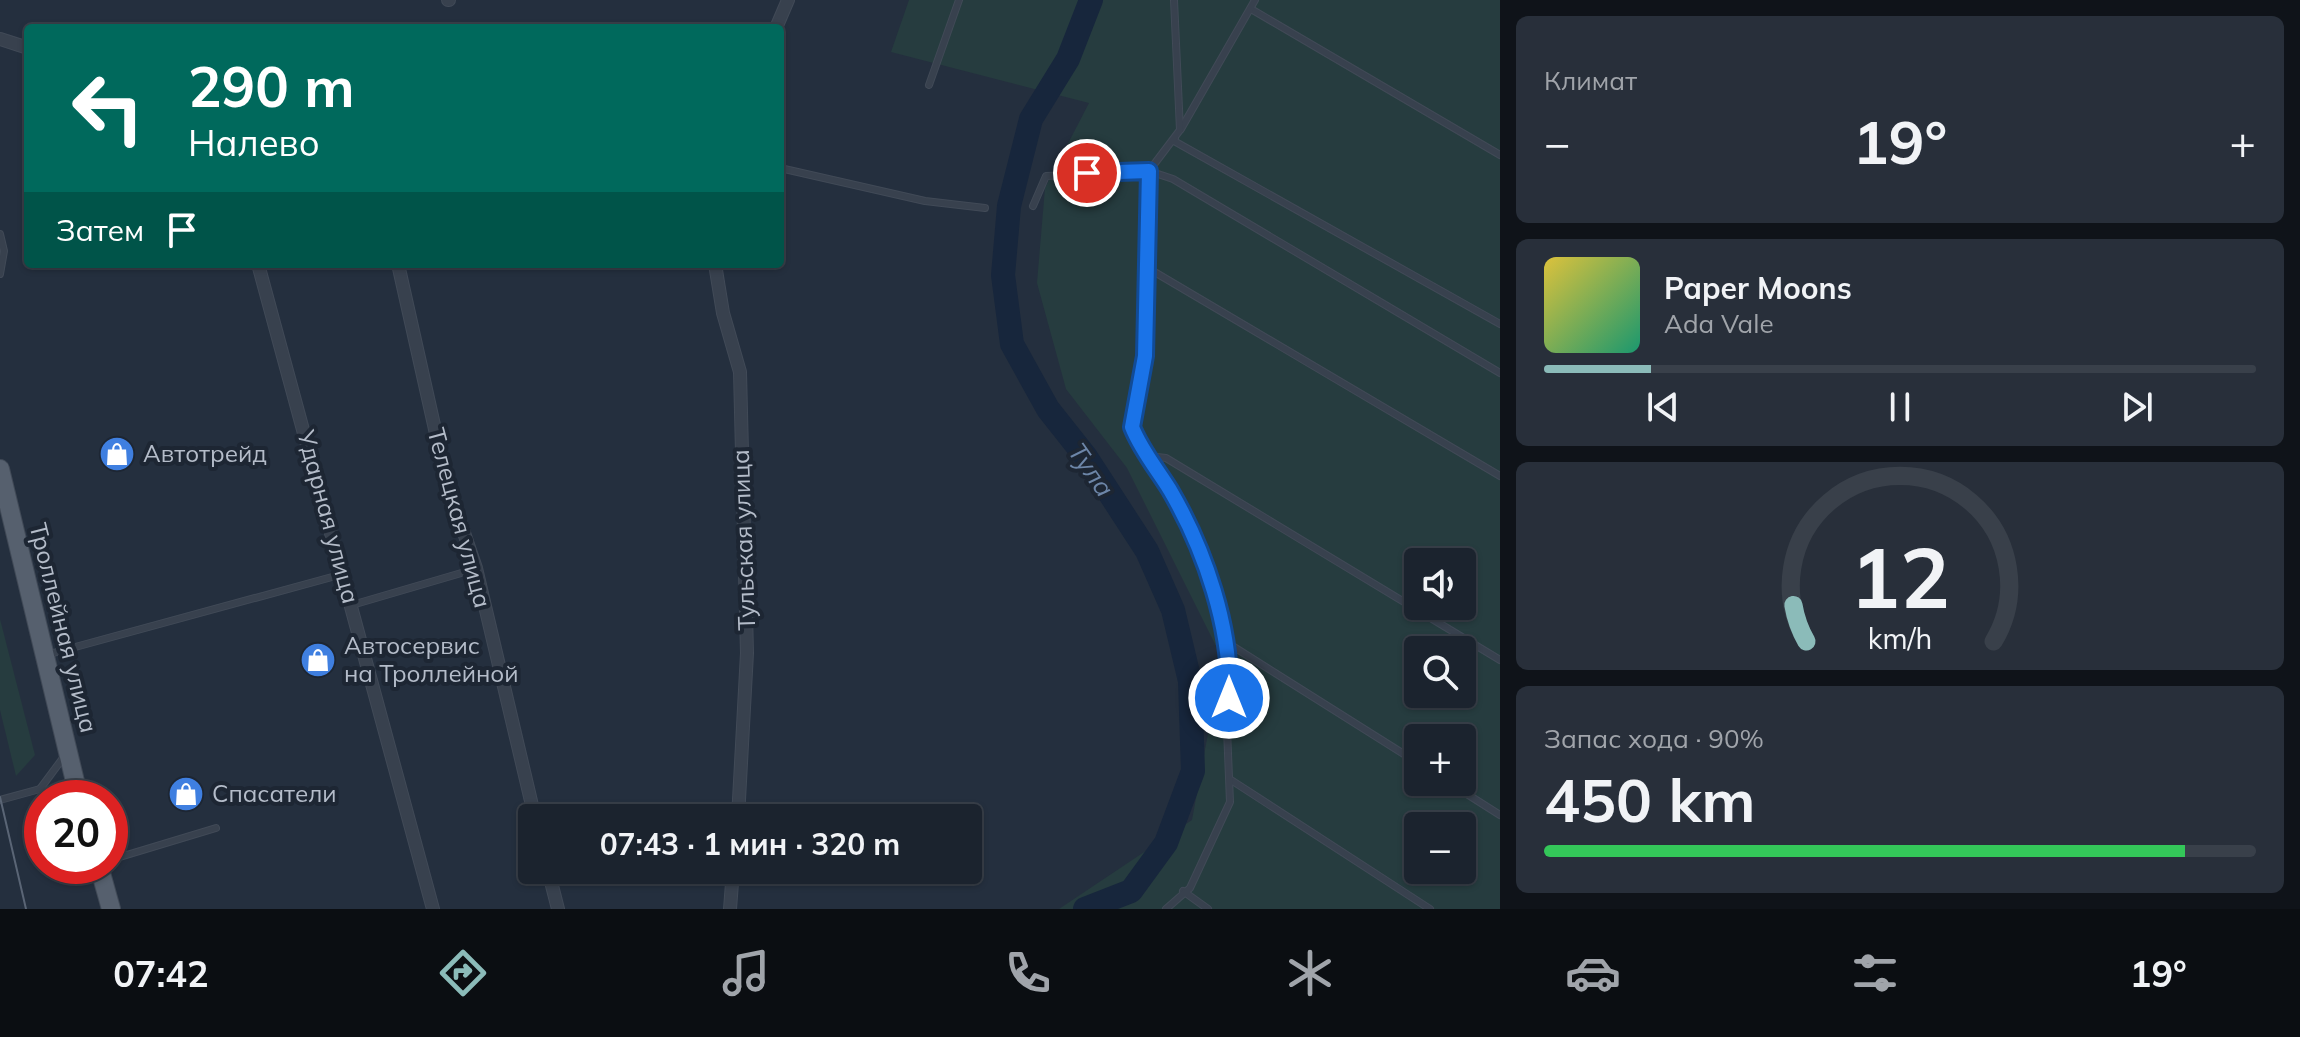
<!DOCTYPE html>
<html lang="ru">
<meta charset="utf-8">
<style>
body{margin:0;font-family:Mulish,sans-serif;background:#282f3a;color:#f1f3f6;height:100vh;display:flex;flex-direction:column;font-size:30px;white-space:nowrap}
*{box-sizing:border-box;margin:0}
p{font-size:26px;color:#a0a4aa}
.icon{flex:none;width:44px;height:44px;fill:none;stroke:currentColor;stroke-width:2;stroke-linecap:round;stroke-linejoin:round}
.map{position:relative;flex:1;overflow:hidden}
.panel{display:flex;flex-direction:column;gap:16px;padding:16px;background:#0f1319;width:800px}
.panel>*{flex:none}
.guide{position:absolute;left:24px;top:24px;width:760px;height:244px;border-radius:8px;box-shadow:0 2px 6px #0004,0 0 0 2px #39404a;background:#00695c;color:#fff;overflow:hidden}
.buttons{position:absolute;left:1404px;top:548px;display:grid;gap:16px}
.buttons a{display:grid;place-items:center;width:72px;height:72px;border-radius:8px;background:#1b232e;box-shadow:0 2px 6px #0004,0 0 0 2px #39404a;font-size:40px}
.speed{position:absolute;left:24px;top:780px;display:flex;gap:16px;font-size:40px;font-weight:700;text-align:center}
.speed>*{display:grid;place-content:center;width:104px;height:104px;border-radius:50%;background:#1b232e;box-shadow:0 2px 6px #0004,0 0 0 2px #39404a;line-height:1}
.speed .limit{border:12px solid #d22;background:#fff;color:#111}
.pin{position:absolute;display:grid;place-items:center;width:68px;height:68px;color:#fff;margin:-34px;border:4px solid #fff;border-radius:50%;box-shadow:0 2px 8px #0007}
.me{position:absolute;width:88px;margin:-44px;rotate:0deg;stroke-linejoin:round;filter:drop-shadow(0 0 6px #0008)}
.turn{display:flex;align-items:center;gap:28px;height:168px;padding:0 32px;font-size:36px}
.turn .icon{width:104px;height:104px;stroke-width:2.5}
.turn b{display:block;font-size:56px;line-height:68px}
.then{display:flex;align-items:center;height:76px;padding:0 32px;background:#0003;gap:16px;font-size:30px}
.big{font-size:60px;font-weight:700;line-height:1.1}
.panel .tile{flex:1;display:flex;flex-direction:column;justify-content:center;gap:12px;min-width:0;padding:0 28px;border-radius:12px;background:#282f3a}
.panel .dial{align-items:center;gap:0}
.dial svg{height:208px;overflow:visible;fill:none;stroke:#39404a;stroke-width:7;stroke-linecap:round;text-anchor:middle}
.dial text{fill:#f1f3f6;stroke:none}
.song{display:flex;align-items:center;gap:24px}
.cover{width:96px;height:96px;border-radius:12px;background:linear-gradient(135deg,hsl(50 70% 55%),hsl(160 70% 35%))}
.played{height:8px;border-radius:4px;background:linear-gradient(90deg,#8bbbb9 15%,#39404a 15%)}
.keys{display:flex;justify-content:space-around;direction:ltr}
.heat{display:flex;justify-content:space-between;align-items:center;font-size:44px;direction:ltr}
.charge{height:12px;border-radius:6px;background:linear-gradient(90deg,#34c759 90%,#39404a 0)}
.trip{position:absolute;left:518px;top:804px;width:464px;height:80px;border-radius:8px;background:#1b232e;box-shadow:0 2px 6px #0004,0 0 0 2px #39404a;font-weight:700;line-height:80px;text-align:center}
.tabs{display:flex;height:128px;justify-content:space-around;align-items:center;background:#0b0e12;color:#a0a4aa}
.tabs .icon{width:56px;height:56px}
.tabs .selected{color:#8bbbb9}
.tabs b{font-size:36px;color:#f1f3f6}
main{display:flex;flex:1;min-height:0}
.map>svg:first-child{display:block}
.green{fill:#263c3f;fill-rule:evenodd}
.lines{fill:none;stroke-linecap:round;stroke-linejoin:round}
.river{stroke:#17263c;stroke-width:24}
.lane-casing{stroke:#414a57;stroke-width:8}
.street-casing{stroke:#414a57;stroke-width:14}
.primary-casing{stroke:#414a57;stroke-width:20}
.lane{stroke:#38414e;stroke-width:6}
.street{stroke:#38414e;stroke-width:12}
.primary{stroke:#56606e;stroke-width:18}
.tram{stroke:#5a6575;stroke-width:2}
.route-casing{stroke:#114b97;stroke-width:20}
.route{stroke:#1a73e8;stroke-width:14}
.labels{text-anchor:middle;stroke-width:8;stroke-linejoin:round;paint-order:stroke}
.poi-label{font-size:24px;fill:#b4bcc9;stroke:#1d2633;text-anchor:start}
.street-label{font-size:24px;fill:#b4bcc9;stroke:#1d2633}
.water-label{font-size:26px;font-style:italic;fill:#6d86a8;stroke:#1d2633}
</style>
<main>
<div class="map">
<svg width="1500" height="909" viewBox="0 0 1500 909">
<rect width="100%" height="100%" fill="#242f3e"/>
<g class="green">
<path d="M909,0h591v909h-441l133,-89 30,-162 -95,-190 -61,-79 -29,-106 8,-95 44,-85 -198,-51zM1418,562h44v44h-44zM1418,650h44v44h-44zM1418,738h44v44h-44zM1418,826h44v44h-44z"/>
<polygon points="0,619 35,755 16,776 0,710"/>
</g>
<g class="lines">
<polyline class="river" points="1085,909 1131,891 1166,843 1193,771 1190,681 1173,610 1147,551 1086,457 1048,409 1012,344 1003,275 1009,206 1031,119 1068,59 1091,0"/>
<defs>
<g id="lane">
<polyline points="1251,9 1500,155"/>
<polyline points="929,85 959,0"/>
<polyline points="1181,129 1255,0"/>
<polyline points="1175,138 1174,141 1500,324"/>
<polyline points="780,168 925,201 985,208"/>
<polyline points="1033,206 1046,176 1149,171 1173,179 1500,373"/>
<polyline points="0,234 4,251 0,274"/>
<polyline points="1146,267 1500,476"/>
<polyline points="1148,456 1166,458 1500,660"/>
<polyline points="352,605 475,569"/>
<polyline points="1226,642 1418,763"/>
<polyline points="46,655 343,574"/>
<polyline points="1231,780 1430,909"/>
<polyline points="1448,782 1500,815"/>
<polyline points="40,789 62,798"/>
<polyline points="0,800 40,789 63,758"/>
<polyline points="110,860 216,828"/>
<polyline points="1183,891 1208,909"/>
<polyline points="1166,909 1190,888 1230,802 1227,729 1230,666 1194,534 1132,427 1145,356 1149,171 1180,130 1174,0"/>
</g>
<g id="street">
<polyline points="448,0 449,0"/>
<polyline points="776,28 788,0"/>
<polyline points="0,39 28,48"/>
<polyline points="258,264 433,909"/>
<polyline points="398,264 447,483 476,568 535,818"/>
<polyline points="715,264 723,313 740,372 747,653 738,818"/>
<polyline points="548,870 558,909"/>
<polyline points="730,909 733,870"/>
</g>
<g id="primary">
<polyline points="0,469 79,798"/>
<polyline points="99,866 111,909"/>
</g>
</defs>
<use href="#lane" class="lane-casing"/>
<use href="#street" class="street-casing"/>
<use href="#primary" class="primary-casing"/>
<use href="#lane" class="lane"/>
<use href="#street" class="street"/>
<use href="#primary" class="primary"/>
<polyline class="tram" points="0,797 26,909"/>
</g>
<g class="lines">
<defs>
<path id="route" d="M1087,173l62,-2 -4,185 -13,71c9,23 25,42 38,63 35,60 62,139 59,208"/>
</defs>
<use href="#route" class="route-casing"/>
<use href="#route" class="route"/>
</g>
<defs>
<symbol id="shop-disc" viewBox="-11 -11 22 22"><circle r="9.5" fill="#3f7fe0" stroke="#1d2633"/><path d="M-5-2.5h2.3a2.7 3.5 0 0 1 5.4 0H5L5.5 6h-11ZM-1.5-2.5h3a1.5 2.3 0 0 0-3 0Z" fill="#fff"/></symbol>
</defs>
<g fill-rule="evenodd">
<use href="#shop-disc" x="97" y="434" width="40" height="40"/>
<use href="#shop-disc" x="298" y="640" width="40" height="40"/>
<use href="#shop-disc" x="166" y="774" width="40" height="40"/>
</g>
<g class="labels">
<g class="poi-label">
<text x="143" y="462">Автотрейд</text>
<text x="344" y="654">Автосервис<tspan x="344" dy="28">на Троллейной</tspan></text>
<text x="212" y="802">Спасатели</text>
</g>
<g class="street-label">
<text transform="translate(328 517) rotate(75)" y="8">Ударная улица</text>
<text transform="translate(459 518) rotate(75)" y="8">Телецкая улица</text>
<text transform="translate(744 540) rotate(-92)" y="8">Тульская улица</text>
<text transform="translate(63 628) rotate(76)" y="8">Троллейная улица</text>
</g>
<g class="water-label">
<text transform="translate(1091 470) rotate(55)" y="9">Тула</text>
</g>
</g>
</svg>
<div class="buttons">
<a><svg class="icon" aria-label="sound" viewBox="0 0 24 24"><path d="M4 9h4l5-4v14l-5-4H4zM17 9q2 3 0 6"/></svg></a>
<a><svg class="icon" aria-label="search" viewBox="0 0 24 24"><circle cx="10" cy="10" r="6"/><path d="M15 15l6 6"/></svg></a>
<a>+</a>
<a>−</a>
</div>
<div class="speed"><div class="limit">20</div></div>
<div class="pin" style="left:1087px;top:173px;background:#d93025"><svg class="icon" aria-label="arrive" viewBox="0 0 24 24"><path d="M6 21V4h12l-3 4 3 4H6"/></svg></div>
<svg class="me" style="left:1229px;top:698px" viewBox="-20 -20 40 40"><circle r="17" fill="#1a73e8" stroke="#fff" stroke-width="3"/><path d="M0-11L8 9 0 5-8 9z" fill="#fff"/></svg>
<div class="trip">07:43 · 1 мин · 320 m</div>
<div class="guide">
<div class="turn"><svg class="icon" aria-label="left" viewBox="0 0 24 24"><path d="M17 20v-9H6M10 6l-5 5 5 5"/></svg><div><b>290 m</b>Налево</div></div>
<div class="then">Затем<svg class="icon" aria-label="arrive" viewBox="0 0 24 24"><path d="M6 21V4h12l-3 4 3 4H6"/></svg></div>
</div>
</div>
<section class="panel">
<div class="tile"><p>Климат</p>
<div class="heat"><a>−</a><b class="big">19°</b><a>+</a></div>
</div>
<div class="tile">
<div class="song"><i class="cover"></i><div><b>Paper Moons</b><p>Ada Vale</p></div></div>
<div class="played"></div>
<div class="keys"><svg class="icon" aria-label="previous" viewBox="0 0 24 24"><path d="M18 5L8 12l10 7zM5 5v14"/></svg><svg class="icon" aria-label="pause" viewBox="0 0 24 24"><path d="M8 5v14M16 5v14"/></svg><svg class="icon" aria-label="next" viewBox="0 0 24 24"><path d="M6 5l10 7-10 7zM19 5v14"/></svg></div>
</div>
<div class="tile dial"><svg viewBox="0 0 100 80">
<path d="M14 69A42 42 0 1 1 86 69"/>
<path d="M14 69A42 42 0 0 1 9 55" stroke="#8bbbb9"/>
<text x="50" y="56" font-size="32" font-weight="700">12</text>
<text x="50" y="72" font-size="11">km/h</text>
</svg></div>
<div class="tile"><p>Запас хода · 90%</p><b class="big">450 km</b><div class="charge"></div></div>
</section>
</main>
<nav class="tabs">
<b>07:42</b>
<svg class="icon selected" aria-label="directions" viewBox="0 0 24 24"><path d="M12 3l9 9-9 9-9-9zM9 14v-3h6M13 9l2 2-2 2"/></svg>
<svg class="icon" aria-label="music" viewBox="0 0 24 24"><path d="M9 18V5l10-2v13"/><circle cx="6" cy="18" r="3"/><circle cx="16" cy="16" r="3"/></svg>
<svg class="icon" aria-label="phone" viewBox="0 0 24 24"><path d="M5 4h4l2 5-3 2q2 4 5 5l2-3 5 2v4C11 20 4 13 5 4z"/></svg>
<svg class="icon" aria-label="climate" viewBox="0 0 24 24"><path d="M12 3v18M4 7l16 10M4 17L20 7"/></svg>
<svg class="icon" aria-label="car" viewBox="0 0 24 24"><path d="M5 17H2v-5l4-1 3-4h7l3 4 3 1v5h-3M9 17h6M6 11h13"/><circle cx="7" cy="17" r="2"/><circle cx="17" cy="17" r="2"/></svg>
<svg class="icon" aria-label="filters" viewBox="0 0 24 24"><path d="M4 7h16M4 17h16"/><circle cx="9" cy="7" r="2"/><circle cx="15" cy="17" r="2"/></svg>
<b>19°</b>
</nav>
